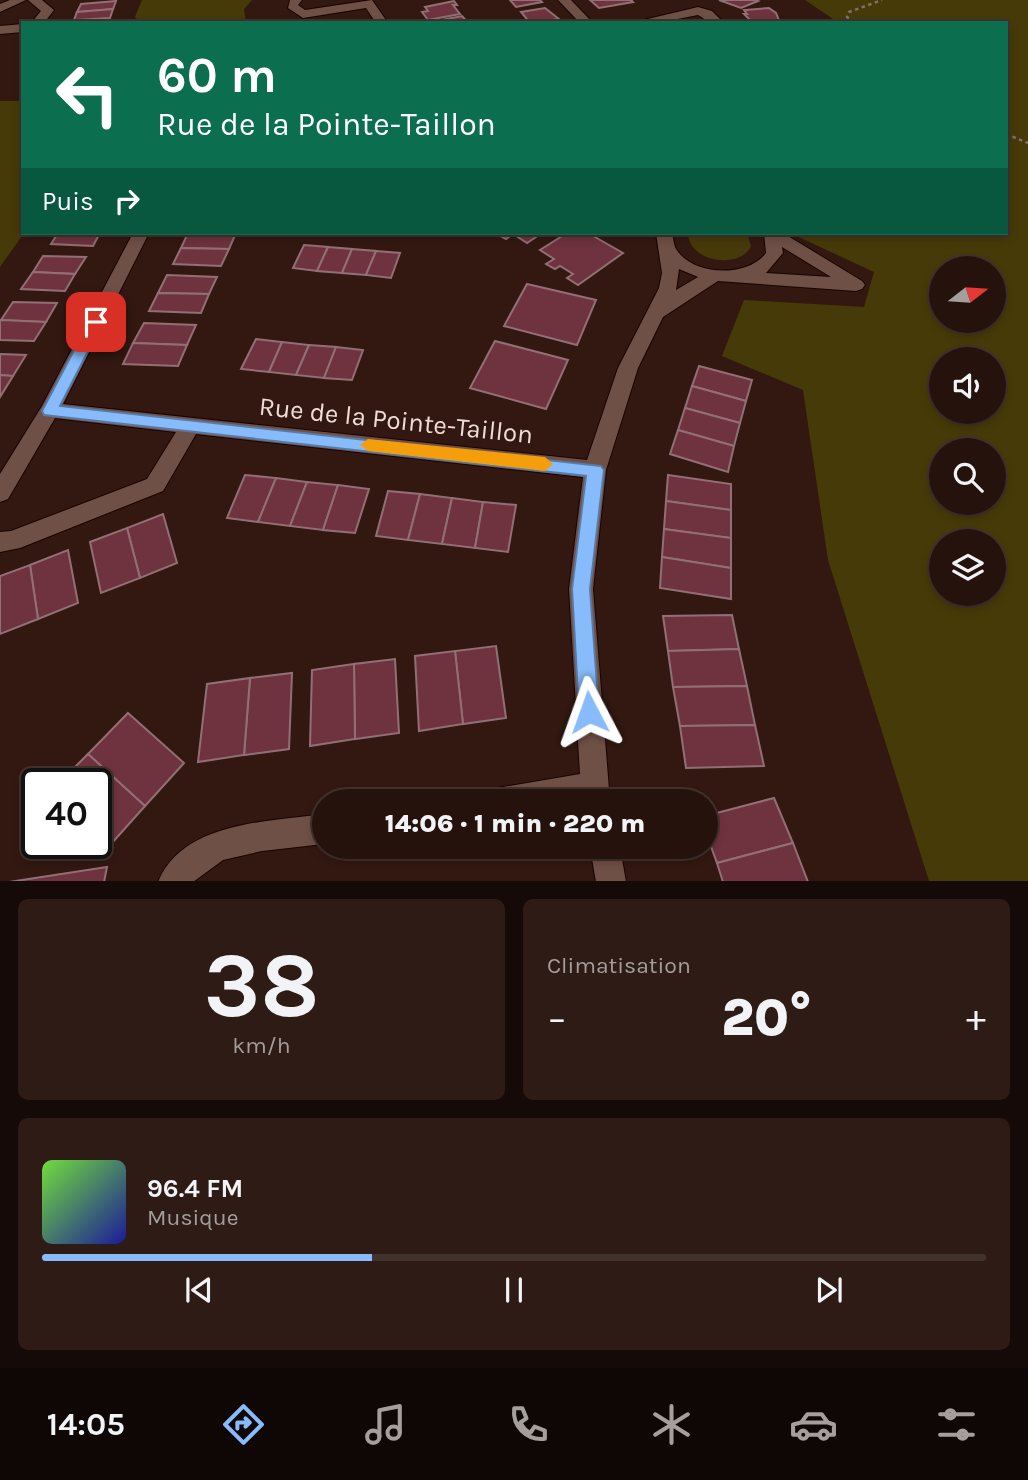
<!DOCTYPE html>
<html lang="fr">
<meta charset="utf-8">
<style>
body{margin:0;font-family:Karla,sans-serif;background:#2e1b16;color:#f1f3f6;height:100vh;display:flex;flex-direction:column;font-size:26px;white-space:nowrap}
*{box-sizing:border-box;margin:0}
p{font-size:23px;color:#a49e9d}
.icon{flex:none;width:38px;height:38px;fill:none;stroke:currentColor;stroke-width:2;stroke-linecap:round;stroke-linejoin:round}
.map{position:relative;height:881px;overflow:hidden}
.sheet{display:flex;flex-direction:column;gap:18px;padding:18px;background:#150a07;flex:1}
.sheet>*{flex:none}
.banner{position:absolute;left:21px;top:21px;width:987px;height:214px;border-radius:0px;box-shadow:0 4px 10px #0003,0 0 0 2px #42322e;background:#0b6e4f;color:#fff;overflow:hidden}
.needle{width:46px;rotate:73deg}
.controls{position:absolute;left:929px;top:256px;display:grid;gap:14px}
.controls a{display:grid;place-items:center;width:77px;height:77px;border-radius:50%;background:#26120d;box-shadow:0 4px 10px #0003,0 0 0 2px #42322e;font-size:35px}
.speed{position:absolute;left:21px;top:768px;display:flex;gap:14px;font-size:35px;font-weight:700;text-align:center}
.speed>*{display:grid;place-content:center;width:91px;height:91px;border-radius:50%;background:#26120d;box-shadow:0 4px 10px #0003,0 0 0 2px #42322e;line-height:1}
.speed .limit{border:4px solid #111;border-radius:10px;background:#fff;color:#111}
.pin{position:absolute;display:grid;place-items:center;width:60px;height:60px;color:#fff;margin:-30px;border-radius:14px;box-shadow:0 4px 10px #0006}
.me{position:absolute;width:77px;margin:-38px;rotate:356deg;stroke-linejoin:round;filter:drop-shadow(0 0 5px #0008)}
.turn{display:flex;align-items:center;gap:24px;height:147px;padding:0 21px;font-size:32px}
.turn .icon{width:91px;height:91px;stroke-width:2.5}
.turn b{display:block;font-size:49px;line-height:60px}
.then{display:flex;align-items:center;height:66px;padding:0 21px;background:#0003;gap:14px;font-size:26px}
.big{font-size:52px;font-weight:800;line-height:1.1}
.sheet .tile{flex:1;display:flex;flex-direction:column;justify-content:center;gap:10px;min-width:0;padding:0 24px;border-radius:10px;background:#2e1b16}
.sheet .dial{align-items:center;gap:0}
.dial b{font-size:91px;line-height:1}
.song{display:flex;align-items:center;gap:21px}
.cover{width:84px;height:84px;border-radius:10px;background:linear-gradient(135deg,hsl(100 70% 55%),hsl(240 70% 35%))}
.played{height:7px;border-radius:4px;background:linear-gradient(90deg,#87bbfb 35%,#42322e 35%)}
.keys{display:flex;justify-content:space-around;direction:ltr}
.heat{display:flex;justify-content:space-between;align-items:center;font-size:38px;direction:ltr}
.sheet .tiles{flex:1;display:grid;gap:18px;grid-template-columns:1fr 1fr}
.tile:last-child{grid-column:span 2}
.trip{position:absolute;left:312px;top:789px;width:406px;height:70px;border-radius:35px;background:#26120d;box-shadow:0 4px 10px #0003,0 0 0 2px #42322e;font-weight:800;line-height:70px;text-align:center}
.tab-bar{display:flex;height:112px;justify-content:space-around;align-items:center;background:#0f0705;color:#a49e9d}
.tab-bar .icon{width:49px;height:49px}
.tab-bar .active{color:#87bbfb}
.tab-bar b{font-size:32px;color:#f1f3f6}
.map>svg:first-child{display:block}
.green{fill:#473a09;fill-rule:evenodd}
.building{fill:#6f323f;stroke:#926f75;stroke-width:2}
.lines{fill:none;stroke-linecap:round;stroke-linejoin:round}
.minor-casing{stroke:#190301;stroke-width:2}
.path{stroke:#876f69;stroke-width:2.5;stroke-dasharray:3.5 3.5;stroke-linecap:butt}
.minor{fill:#6f5047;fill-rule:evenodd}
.route{fill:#87bbfb;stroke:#587aa3;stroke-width:2}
.slow{fill:#f59e0b}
.labels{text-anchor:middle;stroke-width:7;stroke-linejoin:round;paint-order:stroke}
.street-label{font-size:26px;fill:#f0dcd7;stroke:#331811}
</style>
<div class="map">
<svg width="1028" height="882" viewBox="0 0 1028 882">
<rect width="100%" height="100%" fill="#331811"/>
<g class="green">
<polygon points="142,0 252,0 244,9 246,23 141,23 135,17"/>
<path d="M805,0h223v881h-99l-101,-321 -25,-170 -81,-34 22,-56 120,7 10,-35 -84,-39h216v-210h-167zM942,268h52v52h-52zM942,359h52v52h-52zM942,450h52v52h-52zM942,541h52v52h-52z"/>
<polygon points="0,101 23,101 24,233 0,267"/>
<path d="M688,233h59l4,13c-11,24 -63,16 -63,-13z"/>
</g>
<g class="building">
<polygon points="510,0 540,0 542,2 516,7"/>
<polygon points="590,0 631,0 633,2 599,8"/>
<polygon points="719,0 755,0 758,1 741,8"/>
<polygon points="116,1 113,9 77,12 81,4"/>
<polygon points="454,1 457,5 453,5 460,14 428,20 422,12 428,11 425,7"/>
<polygon points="545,8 559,19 530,23 521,12"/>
<polygon points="769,8 776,13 780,23 753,23 744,14 747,14 744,10"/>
<polygon points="113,9 110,18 74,20 77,12"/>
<polygon points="462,16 468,23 431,22"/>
<polygon points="58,233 100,233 93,246 51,244"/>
<polygon points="188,233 236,233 229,249 181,248"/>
<polygon points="542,233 527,243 513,234 506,239 497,234"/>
<polygon points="567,233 594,233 598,235 595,237 623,253 578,285 567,278 573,274 560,266 555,269 546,264 554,259 540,250"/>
<polygon points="304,245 328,247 317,271 293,268"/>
<polygon points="328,247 352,249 342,273 317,271"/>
<polygon points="181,248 229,249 221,266 173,264"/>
<polygon points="352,249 376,251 366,275 342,273"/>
<polygon points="376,251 400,253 391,278 366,275"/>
<polygon points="43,256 86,257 75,274 33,272"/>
<polygon points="33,272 75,274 65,291 21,289"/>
<polygon points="167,275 217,277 209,294 158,293"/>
<polygon points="527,284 596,300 577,345 504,326"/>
<polygon points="158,293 209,294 201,313 149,311"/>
<polygon points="13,302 57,303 46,322 1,320"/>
<polygon points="0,321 1,320 46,322 34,341 0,340"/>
<polygon points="144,323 196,325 187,345 133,343"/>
<polygon points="256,339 282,342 269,372 241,369"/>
<polygon points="495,341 568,360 546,409 470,388"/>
<polygon points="282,342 309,345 296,375 269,372"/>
<polygon points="133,343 187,345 178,366 123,364"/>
<polygon points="309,345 336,347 324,378 296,375"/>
<polygon points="336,347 363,350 352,380 324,378"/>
<polygon points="0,354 26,355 13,376 0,375"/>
<polygon points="699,366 752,380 746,401 692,386"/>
<polygon points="0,375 13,376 0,397"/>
<polygon points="692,386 746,401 740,423 685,408"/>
<polygon points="685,408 740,423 734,446 678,430"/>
<polygon points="678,430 734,446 728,472 670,454"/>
<polygon points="245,475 276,478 258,522 227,518"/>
<polygon points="668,475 731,484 731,510 666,501"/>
<polygon points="276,478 307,482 290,526 258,522"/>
<polygon points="307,482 338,485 323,530 290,526"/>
<polygon points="338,485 369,489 355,533 323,530"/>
<polygon points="388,491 420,494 408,540 376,536"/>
<polygon points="420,494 452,498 442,544 408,540"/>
<polygon points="452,498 483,502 475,548 442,544"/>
<polygon points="666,501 731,510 731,538 664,529"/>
<polygon points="483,502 516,505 508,552 475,548"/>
<polygon points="163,514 177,563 140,578 127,528"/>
<polygon points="127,528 140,578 101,593 90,542"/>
<polygon points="664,529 731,538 731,568 662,557"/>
<polygon points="68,550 78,603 38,619 30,565"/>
<polygon points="662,557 731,568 731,599 660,588"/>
<polygon points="30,565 38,619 0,634 0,576"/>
<polygon points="732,615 739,649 668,651 663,616"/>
<polygon points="496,646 506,718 463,724 455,651"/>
<polygon points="739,649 747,686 673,687 668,651"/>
<polygon points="455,651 463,724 419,731 415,656"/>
<polygon points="395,659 399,733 355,739 354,664"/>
<polygon points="354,664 355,739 310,746 312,670"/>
<polygon points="292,673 289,749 244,755 250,678"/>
<polygon points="250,678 244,755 198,762 207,684"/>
<polygon points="747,686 755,725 680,726 673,687"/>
<polygon points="128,713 184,763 145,806 88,754"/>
<polygon points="755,725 764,766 686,768 680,726"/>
<polygon points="88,754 145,806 103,853 93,844 96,844 96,784 58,784"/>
<polygon points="774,798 793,843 717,863 705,830 705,816"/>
<polygon points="793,843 808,882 723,882 717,863"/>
<polygon points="107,867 104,882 9,882"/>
</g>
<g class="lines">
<defs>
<g id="minor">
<polygon points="10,0 26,0 0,12 0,4"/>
<polygon points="28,0 42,0 54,10 44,23 31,23 41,11"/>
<polygon points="290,0 302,0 298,5 305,10 372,0 388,23 376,23 366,8 303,18 288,8"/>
<polygon points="558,0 571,0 593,23 580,23"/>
<polygon points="698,7 712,11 724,23 711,23 698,15 657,23 631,23"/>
<polygon points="23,24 23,32 0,34 0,26"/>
<path d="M133,233h16l-86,171 524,56 31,-92 41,-80 3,-15 -6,-40h16c1,4 2,12 4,16 18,28 72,28 90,4l-2,-20h19l79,48 3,4 -3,4 -6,2 -138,-10 -55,36 -25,51 -32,102 -13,119 17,213h-127l4,-10 10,-4 83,-14 -11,-185 14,-112 -387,-43 -33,57 -143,57 -20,4v-20l11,-1 136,-52 29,-47 -121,-14 -47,81 -8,3v-28l42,-68zM782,247l49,30 -65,-4 17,-20zM679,269l19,8 -22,13z"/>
<path d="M324,814v30l-62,7 -39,9 -30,22h-35c25,-61 111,-60 166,-68z"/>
<polygon points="590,847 620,847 626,882 596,882"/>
</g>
</defs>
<use href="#minor" class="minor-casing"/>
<g class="path">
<polyline points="854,23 847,17 849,12 882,0"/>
<polyline points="1006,134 1028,143"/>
</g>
<use href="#minor" class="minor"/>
</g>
<polygon class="route" points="96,317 103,322 60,406 601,466 604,470 590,589 599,712 596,719 589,722 582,719 579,712 572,589 586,476 44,415 42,411 89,322"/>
<polygon class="slow" points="368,439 545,457 553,464 545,471 368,451 360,445"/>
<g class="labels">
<g class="street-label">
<text transform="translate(396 420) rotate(6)" y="9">Rue de la Pointe-Taillon</text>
</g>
</g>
</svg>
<div class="controls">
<a><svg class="needle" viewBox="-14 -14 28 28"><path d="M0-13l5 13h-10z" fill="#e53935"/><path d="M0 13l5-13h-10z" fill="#a49e9d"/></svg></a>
<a><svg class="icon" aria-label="sound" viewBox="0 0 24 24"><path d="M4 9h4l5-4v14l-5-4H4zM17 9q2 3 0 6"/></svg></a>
<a><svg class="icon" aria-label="search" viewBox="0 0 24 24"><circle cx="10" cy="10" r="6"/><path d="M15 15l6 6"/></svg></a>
<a><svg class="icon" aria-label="layers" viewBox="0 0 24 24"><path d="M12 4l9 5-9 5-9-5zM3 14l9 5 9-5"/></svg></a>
</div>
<div class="speed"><div class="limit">40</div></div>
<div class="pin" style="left:96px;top:322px;background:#d93025"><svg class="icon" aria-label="arrive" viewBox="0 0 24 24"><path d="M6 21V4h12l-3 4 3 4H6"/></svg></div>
<svg class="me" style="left:589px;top:712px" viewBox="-20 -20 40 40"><path d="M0-17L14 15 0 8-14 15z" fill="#87bbfb" stroke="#fff" stroke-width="4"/></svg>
<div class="trip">14:06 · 1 min · 220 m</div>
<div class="banner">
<div class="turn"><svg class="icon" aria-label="left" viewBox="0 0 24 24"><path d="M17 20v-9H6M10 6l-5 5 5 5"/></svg><div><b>60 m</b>Rue de la Pointe-Taillon</div></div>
<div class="then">Puis<svg class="icon" aria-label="right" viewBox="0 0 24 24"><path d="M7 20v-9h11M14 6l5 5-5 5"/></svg></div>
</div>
</div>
<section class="sheet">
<div class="tiles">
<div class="tile dial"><b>38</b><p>km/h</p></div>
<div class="tile"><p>Climatisation</p>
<div class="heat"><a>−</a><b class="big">20°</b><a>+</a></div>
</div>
<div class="tile">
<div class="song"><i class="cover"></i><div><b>96.4 FM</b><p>Musique</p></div></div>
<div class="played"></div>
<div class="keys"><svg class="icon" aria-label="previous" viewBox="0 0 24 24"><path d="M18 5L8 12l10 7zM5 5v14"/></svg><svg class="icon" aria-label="pause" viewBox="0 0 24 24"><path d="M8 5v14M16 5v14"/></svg><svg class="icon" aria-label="next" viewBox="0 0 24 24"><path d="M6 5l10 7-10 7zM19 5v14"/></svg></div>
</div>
</div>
</section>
<nav class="tab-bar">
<b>14:05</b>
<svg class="icon active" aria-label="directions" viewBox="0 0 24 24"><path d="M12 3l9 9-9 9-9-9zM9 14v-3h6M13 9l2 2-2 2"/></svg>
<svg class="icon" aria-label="music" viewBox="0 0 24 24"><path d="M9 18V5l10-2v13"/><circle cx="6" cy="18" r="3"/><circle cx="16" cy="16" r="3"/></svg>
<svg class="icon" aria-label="phone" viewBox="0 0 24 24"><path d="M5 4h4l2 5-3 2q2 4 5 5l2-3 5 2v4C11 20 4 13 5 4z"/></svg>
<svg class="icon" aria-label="climate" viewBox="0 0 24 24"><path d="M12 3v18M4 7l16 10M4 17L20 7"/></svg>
<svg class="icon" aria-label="car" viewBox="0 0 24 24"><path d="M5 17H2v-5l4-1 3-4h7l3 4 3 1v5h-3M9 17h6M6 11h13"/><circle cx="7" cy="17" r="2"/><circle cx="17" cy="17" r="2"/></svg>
<svg class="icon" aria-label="filters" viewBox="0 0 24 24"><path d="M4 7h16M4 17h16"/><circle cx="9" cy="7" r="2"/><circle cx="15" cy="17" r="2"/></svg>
</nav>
